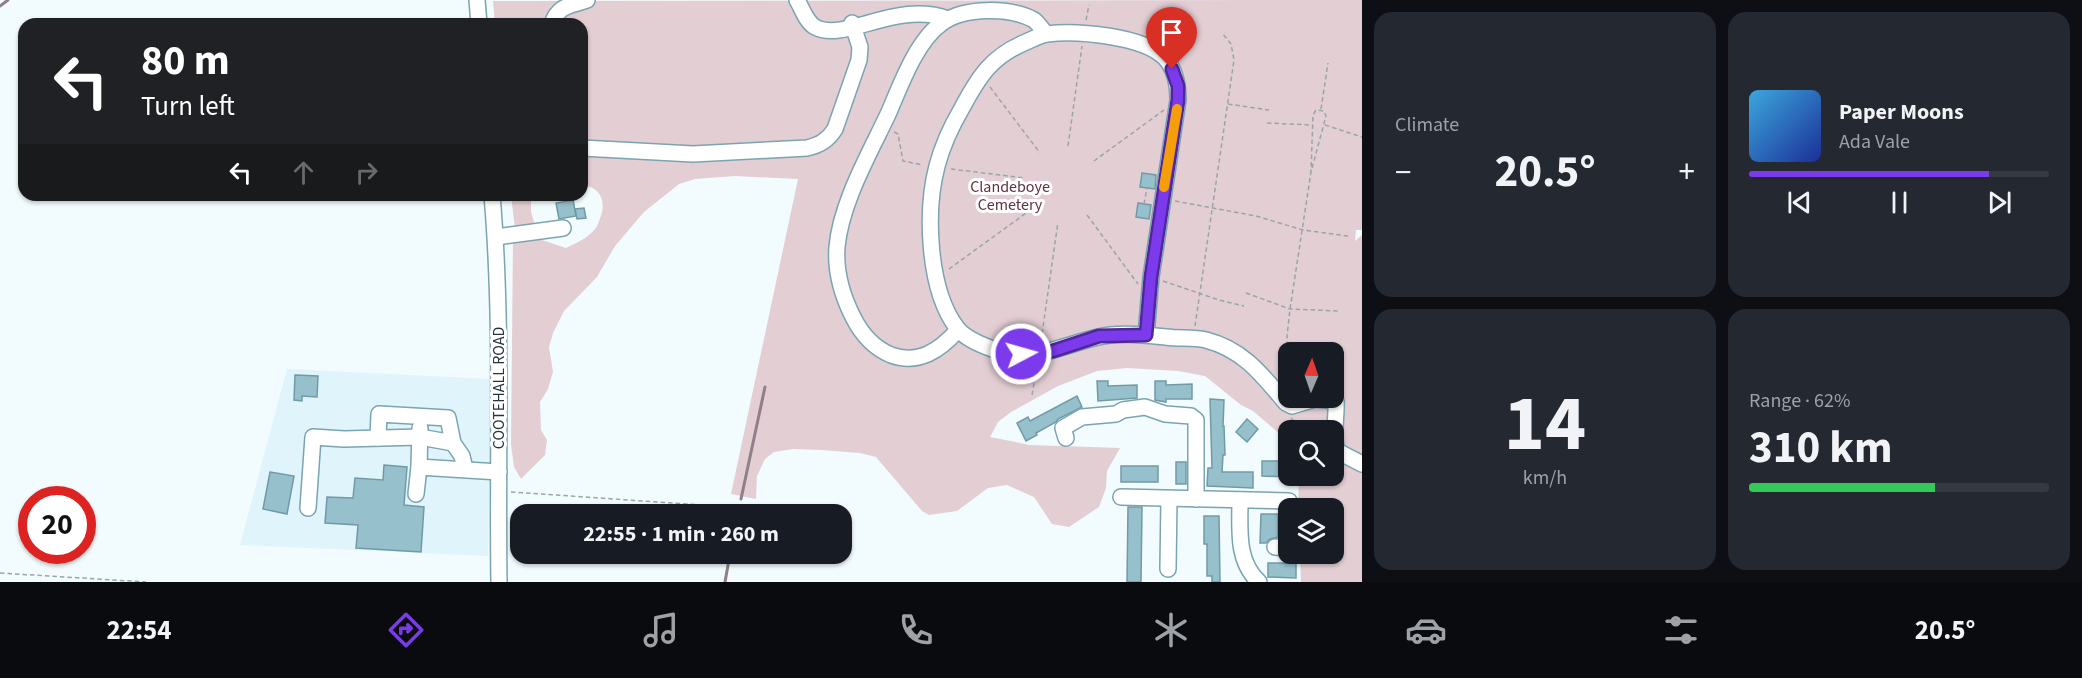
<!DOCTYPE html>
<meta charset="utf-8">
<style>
body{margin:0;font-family:"Source Sans 3",sans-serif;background:#242831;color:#f1f3f6;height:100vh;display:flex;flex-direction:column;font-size:22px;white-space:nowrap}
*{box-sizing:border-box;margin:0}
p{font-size:20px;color:#9ea1a6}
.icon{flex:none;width:33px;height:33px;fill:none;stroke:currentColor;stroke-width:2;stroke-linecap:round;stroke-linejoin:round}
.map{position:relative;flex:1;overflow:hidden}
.sheet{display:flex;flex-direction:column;gap:12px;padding:12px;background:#0d0f14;width:720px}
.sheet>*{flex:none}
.hud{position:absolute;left:18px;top:18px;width:570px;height:183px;border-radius:18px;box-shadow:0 2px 4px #0004;background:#202124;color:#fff;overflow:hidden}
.needle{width:39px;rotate:2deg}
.fabs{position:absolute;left:1278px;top:342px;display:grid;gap:12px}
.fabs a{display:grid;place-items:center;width:66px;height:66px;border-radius:12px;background:#171b24;box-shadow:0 2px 4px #0004;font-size:30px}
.speed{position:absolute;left:18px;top:486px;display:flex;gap:12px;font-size:30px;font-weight:700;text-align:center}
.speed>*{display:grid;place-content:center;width:78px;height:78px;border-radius:50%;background:#171b24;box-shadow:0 2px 4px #0004;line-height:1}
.speed .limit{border:9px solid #d22;background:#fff;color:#111}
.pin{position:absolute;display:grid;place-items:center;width:51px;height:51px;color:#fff;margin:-62px -26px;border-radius:50% 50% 50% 0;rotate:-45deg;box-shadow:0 0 6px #0007}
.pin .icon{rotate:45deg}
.me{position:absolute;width:66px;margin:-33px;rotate:84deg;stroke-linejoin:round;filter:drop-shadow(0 0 4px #0008)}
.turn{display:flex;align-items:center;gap:21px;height:126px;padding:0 24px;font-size:27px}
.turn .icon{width:78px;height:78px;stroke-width:2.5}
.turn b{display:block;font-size:42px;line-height:51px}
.lanes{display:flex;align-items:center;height:57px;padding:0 24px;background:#0003;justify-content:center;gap:30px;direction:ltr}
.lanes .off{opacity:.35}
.big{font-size:45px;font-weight:700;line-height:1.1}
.sheet .card{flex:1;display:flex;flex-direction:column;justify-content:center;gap:9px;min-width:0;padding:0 21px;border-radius:18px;background:#242831}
.sheet .dial{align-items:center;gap:0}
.dial b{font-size:78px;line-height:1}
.song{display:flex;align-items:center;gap:18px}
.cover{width:72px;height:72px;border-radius:9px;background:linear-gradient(135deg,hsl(200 70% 55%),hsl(230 70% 35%))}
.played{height:6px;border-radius:3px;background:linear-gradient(90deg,#7c3aed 80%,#363941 80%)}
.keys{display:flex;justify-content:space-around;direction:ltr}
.heat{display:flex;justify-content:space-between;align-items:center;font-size:33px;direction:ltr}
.charge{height:9px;border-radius:4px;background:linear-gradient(90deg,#34c759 62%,#363941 0)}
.sheet .tiles{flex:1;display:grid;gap:12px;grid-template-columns:repeat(2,1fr)}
.trip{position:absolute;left:510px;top:504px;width:342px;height:60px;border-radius:18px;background:#171b24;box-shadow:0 2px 4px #0004;font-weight:700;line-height:60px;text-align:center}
.menu{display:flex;height:96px;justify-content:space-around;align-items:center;background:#090b0e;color:#9ea1a6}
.menu .icon{width:42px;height:42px}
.menu .current{color:#7c3aed}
.menu b{font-size:27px;color:#f1f3f6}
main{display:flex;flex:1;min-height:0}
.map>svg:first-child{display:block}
.built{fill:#e0f4fb}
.green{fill:#e3ced4;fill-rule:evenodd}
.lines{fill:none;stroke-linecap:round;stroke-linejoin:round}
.stream{stroke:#907f88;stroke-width:3}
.building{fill:#97c0cd;stroke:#719aa6;stroke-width:1.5}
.minor-casing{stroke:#7ba4b1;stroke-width:18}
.path{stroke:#99a5a9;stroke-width:1.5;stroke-dasharray:4.5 3;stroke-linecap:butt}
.minor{stroke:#fff;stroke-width:15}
.route-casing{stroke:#51269a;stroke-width:15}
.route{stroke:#7c3aed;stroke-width:10}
.slow{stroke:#f59e0b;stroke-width:10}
.labels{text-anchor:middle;stroke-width:6;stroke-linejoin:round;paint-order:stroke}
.park-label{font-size:16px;fill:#5f3142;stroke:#fff}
.street-label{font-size:16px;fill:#24353a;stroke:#fff}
</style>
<main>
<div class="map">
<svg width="1362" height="582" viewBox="0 0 1362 582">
<rect width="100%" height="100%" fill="#f2fbfd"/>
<polygon class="built" points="287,369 491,379 488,556 240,545"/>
<g class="green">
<path d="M1362,0v230h-6l-1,11 7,-6v347h-61l-1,-28h34v-46h-36l1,-32h35v-46h-46v11l-35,-30 -12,-6 -36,-29 -27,-5 -51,-3 -30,3 -39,15 -47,26 -13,10 -8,15 40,8 90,3 -13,23 -1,17 -7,19 -30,20 -17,-3 -18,-27 -27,-12 -19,3 -31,23 -28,4 -7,-4 -46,-54 -16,-4 -38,-3 -29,-1 -19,3 -9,7 -8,17 -1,23 -25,-5 67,-315 -63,-3 -40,3 -16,5 -35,28 -29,34 -18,31 -33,34 -11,22 -4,14 4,25 -5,17 -8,13 1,28 6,10 -2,15 -24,24 -7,-12 -3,-23 2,-204 17,-4 36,12c10,-5 22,-10 29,-19 3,-3 4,-9 6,-13 5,-16 -1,-29 -19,-31v-161h-87l-2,-23zM1288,352h46v46h-46z"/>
<polygon points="511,195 531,195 531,212 535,225 515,229"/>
</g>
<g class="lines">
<g class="stream">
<polyline points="0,6 8,0"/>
<polyline points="741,499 765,387"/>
<polyline points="738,514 738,513"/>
<polyline points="725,582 730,554"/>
</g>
</g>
<g class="building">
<polygon points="1142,173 1156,175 1155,189 1140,187"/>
<polygon points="573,200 576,216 559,219 556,203"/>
<polygon points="1138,203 1151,205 1149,219 1136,217"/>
<polygon points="584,208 586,218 577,219 575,209"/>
<polygon points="295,375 318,376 317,397 302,396 302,401 294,400"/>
<polygon points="1097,381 1108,381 1108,386 1137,385 1137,398 1098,401"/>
<polygon points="1155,381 1166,381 1166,385 1192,384 1192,399 1166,399 1166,402 1155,400"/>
<polygon points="1077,396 1082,407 1058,419 1056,422 1036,433 1037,435 1026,441 1017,423 1028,417 1030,421"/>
<polygon points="1210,399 1224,400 1223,426 1224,426 1225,455 1223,455 1222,472 1253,472 1253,488 1207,486 1208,468 1212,468"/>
<polygon points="1247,419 1258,429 1247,442 1236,432"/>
<polygon points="1262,461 1288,461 1288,477 1262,476"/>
<rect x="1176" y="462" width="10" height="22"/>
<polygon points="384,465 407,467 404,505 424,507 421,552 356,548 358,525 325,523 327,497 353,498 355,478 383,480"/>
<rect x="1121" y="466" width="37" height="16"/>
<polygon points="270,472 294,476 287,514 263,509"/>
<polygon points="1128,507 1142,507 1141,582 1127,582"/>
<polygon points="1261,514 1278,514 1278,537 1270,539 1266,543 1260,543"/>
<polygon points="1204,516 1219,516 1220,582 1212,582 1212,576 1207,576 1207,544 1204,544"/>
<polygon points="1268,563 1296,563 1296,578 1268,577"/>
</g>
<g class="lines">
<defs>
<g id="minor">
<polyline points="477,0 479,24"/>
<path d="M797,0c5,8 9,22 18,27 30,16 80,-27 133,-8"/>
<path d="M552,24c6,-19 18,-18 35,-24"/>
<path d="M582,148l111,6 114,-6c13,-3 21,-8 28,-19l24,-69 1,-13 -8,-24"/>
<path d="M492,195c11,129 5,258 7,387"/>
<polyline points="496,237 563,228"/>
<path d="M958,330c-18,20 -39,35 -67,25 -17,-7 -30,-22 -38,-38 -11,-22 -18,-45 -16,-70 4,-45 33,-94 52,-135 12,-28 28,-72 53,-89 22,-16 68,-16 92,-3 4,3 8,9 12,14"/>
<path d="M1146,335l5,-58 27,-177c0,-15 -2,-30 -13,-42 -21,-22 -89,-28 -118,-24 -7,1 -14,5 -21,8 -34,14 -47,34 -64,66 -10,17 -20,39 -25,58 -12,46 -9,124 20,162 9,12 34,21 48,25 33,7 62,-9 93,-16 21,-5 46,-2 68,0 13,2 27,0 40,3 38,10 56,35 80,63l6,3 23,-7 21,2c1,16 -4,35 1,50l25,13"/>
<polyline points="378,438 379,414 448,418 453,443 462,456 465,469"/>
<polyline points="1066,438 1063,428 1082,417 1116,414 1123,410 1145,407 1165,414 1191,416 1196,420 1196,499"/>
<polyline points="419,467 420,428"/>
<polyline points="416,494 419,467 499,472"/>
<polyline points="1121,497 1289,501"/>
<path d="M1240,500c0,29 -4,61 19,82"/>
<polyline points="308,508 313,437 344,439 420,437 453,443"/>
<polyline points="1275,547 1288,548"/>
<polyline points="1168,569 1169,499"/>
</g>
</defs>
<use href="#minor" class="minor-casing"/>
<g class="path">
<polyline points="1086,20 1089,5"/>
<polyline points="990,87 1040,153"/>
<polyline points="1228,104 1269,110"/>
<polyline points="1321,109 1328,63"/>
<polyline points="1267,123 1311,125"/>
<polyline points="1325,125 1362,137"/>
<polyline points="894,132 898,134 903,161 923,165"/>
<polyline points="1068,146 1082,46"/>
<polyline points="1094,161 1164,110"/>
<polyline points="951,169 1025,178"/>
<polyline points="1175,201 1256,216 1303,230 1348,236"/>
<polyline points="1144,204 1147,188"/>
<polyline points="1087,215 1138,284"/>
<polyline points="949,269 1033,208"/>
<polyline points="1163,281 1219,300 1244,306"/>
<polyline points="1246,293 1290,309 1338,311"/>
<polyline points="1195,326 1234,60 1231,44 1222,33"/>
<polyline points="1041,341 1058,222"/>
<polyline points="1288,376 1287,336 1290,309 1311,172 1326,116 1324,111 1316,110 1313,115 1311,172"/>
<polyline points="1032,395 1037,366"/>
<polyline points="1291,418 1303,430"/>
<polyline points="511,492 761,509"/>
<polyline points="0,573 146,582"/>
</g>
<use href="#minor" class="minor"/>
</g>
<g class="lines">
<defs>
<polyline id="route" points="1021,354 1053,351 1099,336 1146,335 1151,277 1178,100 1178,86 1172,69"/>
</defs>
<use href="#route" class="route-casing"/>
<use href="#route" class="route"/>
<polyline class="slow" points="1164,187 1177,109"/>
</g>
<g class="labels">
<g class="park-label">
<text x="1010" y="192">Clandeboye<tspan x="1010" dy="18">Cemetery</tspan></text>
</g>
<g class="street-label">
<text transform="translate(498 388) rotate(-90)" y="6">COOTEHALL ROAD</text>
</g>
</g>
</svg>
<div class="fabs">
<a><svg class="needle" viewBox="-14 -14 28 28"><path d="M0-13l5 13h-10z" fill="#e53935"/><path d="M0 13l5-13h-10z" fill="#9ea1a6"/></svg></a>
<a><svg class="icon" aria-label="search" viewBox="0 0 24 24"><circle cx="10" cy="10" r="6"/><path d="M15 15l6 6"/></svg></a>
<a><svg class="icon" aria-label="layers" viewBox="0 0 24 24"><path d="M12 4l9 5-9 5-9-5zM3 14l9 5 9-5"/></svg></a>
</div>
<div class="speed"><div class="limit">20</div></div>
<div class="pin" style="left:1172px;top:69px;background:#d93025"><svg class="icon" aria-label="arrive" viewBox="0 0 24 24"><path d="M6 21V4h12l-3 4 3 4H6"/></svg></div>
<svg class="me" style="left:1021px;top:354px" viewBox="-20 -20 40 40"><circle r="17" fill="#7c3aed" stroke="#fff" stroke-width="3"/><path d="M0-11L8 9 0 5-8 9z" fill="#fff"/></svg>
<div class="trip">22:55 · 1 min · 260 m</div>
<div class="hud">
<div class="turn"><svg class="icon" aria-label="left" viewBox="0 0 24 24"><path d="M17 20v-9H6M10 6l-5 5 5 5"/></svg><div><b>80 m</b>Turn left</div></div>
<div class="lanes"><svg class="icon" aria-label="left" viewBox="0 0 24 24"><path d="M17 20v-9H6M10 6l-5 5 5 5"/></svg><svg class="icon off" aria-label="ahead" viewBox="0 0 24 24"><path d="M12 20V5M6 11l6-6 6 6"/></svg><svg class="icon off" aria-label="right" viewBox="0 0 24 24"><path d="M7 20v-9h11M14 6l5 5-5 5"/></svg></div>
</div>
</div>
<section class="sheet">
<div class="tiles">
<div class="card"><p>Climate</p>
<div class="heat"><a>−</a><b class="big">20.5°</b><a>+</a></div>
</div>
<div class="card">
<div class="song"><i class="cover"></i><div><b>Paper Moons</b><p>Ada Vale</p></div></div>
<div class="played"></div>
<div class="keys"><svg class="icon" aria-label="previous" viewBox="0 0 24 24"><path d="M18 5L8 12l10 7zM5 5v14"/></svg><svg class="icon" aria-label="pause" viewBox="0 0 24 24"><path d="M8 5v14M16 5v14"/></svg><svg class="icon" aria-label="next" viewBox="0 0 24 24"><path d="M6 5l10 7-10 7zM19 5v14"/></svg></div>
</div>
<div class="card dial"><b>14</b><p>km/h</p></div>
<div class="card"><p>Range · 62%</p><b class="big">310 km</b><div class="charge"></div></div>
</div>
</section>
</main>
<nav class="menu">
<b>22:54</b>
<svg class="icon current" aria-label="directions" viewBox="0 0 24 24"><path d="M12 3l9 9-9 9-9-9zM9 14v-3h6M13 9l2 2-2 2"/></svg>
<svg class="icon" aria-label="music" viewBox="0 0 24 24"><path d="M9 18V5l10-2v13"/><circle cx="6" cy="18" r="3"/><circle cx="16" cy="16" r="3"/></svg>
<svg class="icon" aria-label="phone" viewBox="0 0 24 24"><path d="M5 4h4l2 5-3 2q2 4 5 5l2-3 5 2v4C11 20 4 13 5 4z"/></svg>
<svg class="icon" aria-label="climate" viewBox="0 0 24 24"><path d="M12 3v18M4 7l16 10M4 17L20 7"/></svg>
<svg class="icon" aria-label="car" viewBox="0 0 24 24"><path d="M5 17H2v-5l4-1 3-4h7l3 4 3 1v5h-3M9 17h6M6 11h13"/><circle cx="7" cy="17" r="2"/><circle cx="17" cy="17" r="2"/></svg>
<svg class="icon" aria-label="filters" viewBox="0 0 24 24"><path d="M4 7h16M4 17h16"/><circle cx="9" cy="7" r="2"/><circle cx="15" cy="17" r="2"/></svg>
<b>20.5°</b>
</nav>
